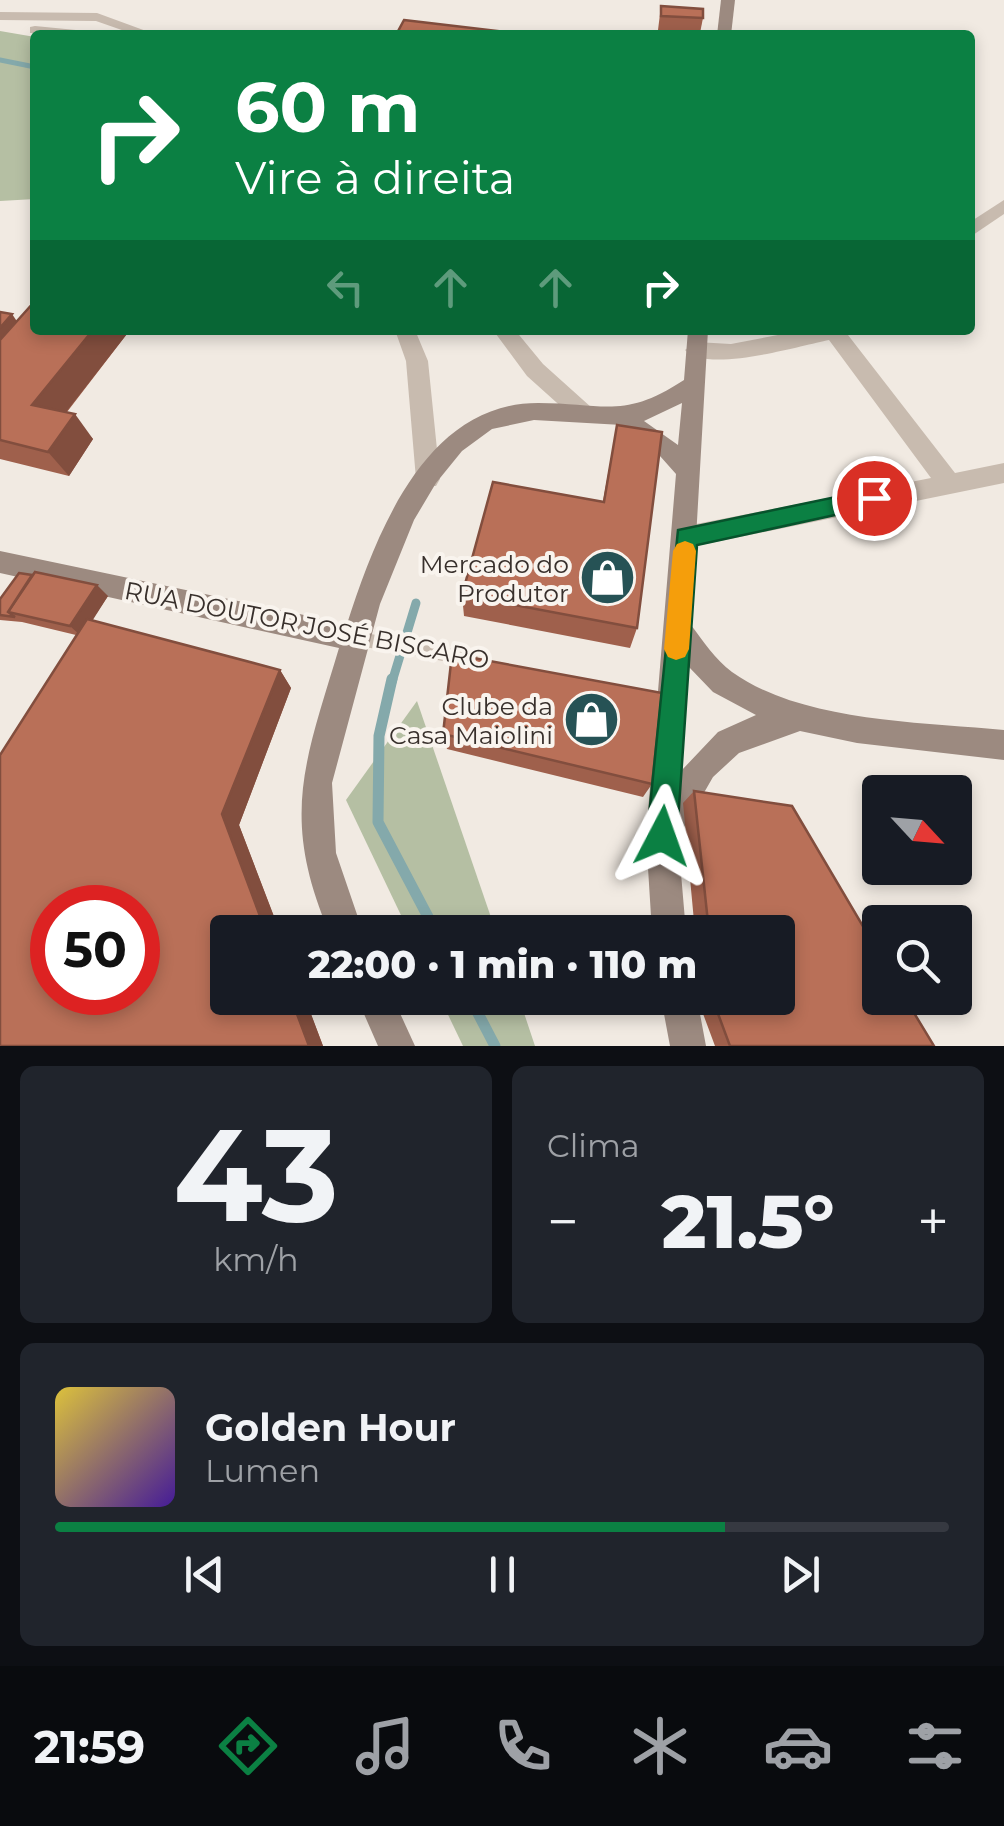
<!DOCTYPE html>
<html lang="pt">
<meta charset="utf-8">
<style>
body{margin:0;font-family:Montserrat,sans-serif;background:#20242c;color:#f1f3f6;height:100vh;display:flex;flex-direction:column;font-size:38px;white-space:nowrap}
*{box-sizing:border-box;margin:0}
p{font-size:32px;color:#9ea1a6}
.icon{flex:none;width:55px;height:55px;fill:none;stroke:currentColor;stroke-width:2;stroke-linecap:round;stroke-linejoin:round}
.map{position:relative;height:1046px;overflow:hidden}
.drawer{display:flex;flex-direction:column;gap:20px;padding:20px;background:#0d0f14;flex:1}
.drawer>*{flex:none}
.guide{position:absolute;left:30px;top:30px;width:945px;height:305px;border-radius:10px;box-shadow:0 5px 15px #0003;background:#0b8043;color:#fff;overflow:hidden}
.needle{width:65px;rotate:116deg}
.fabs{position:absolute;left:862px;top:775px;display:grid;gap:20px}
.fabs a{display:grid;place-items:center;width:110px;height:110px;border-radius:10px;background:#171b24;box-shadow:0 5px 15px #0003;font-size:50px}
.speed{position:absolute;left:30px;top:885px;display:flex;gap:20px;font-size:50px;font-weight:700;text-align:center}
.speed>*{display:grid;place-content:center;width:130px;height:130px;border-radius:50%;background:#171b24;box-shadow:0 5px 15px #0003;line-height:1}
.speed .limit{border:15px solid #d22;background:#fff;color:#111}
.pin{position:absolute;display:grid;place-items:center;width:85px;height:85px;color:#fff;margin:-42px;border:5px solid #fff;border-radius:50%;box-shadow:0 2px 10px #0007}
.me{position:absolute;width:110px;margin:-55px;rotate:4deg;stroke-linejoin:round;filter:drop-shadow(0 0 8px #0008)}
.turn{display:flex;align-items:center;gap:35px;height:210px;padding:0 40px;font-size:45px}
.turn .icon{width:130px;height:130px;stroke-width:2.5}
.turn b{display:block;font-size:70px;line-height:85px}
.lanes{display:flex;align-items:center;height:95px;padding:0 40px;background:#0003;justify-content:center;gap:50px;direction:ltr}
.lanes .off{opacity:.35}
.big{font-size:75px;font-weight:800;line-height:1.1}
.drawer .card{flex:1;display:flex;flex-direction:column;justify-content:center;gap:15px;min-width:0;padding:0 35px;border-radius:15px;background:#20242c}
.drawer .dial{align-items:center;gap:0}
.dial b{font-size:130px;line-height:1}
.song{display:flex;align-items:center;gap:30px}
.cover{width:120px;height:120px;border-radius:15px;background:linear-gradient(135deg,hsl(50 70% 55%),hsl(260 70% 35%))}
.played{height:10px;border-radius:5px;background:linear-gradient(90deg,#0b8043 75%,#363941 75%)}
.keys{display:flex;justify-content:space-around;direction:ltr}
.heat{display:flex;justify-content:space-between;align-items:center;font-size:55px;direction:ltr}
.drawer .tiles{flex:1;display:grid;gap:20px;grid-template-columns:1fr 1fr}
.card:last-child{grid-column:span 2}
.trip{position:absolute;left:210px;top:915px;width:585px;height:100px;border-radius:10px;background:#171b24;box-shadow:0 5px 15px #0003;font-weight:800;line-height:100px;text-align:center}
.tab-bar{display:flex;height:160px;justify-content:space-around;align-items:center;background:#090b0e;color:#9ea1a6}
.tab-bar .icon{width:70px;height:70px}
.tab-bar .on{color:#0b8043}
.tab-bar b{font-size:45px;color:#f1f3f6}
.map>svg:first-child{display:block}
.green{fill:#b5bfa3}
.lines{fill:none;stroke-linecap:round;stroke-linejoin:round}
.stream-far2{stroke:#84a9ab;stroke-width:5}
.stream-far1{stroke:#84a9ab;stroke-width:9}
.stream{stroke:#84a9ab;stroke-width:11}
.service{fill:#c8bbaf;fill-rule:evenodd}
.minor{fill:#c8bbaf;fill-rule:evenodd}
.tertiary{fill:#c8bbaf;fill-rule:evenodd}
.secondary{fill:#9c8a80;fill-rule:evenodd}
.wall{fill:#9f604c}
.shaded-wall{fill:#824e3e}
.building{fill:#b97058;stroke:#824e3e;stroke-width:2.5;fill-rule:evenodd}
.route{fill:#0b8043;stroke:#07532c;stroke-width:2.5}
.slow{fill:#f59e0b}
.labels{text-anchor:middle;stroke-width:8;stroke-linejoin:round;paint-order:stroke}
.poi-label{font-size:25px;fill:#38302c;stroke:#f9f4ee;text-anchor:end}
.street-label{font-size:25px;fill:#38302c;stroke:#f9f4ee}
</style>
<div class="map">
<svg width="1004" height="1046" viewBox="0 0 1004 1046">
<rect width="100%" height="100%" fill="#f1eae2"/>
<g class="green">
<polygon points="0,31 35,37 35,199 0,201"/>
<polygon points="417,701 496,932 409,932 346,800"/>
<polygon points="440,998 519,998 535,1046 463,1046"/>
</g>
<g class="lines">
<polyline class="stream-far2" points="0,60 35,67"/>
<polyline class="stream-far1" points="392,682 416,603"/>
<g class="stream">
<polyline points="392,679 379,736 378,822 436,932"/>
<polyline points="470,998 495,1046"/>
</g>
<polygon class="service" points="354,631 471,652 476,654 479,659 476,664 471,666 354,645 349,643 346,638 349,633"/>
<g class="minor">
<polygon points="1004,200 1004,214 970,237 970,222"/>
<path d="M804,330h47l-3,5 107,138 49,-10v20l-318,65 -9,-3 -4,-8 4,-8 9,-3 245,-48 -102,-138c-30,6 -123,34 -144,10l11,-8 35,2z"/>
</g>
<g class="tertiary">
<polygon points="0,12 97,13 157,35 136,35 96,21 0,20"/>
<polygon points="35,26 86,31 93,35 30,33 30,27"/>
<polygon points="395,330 415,330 428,361 440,479 436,486 420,486 416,479 406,361"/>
<polygon points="493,330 515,330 543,364 592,408 595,414 592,420 576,420 527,376"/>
</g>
<g class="secondary">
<polygon points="721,0 735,0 731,35 717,35"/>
<path d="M688,330h20l-17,295c12,16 24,34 41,47 70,50 188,50 272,58v30l-147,-17 -57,-12 -61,22 -26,24 -35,61 8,94h-34l-6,-96 30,-362 -24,-27 -30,-22 -88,-5 -42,9 -30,22 -26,32 -22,37 -34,84 -48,179 4,70 27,79h-34c-49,-116 -24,-170 10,-284l-339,-75v-22l347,73c29,-90 78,-221 191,-221 66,0 85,17 146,-23zM682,403l-4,42 -34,-24zM688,666l25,26 43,23 -38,17 -36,38z"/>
<polygon points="357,998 393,998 415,1046 378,1046"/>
<polygon points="661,998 697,998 706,1046 670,1046"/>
</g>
</g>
<g class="wall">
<polygon points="661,6 703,18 700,33 658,30"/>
<polygon points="0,312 17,321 130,330 67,412 93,439 69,476 0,459"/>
<polygon points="617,425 637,628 630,648 464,616 462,595 603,501"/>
<polygon points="32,575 108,596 92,620 280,670 291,688 239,825 323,1046 0,1046 76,635 22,622 0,620 0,599"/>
<polygon points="443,734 652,784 643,797 447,749"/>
<polygon points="694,791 934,1046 715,1046 702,1011 701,998 778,998 778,932 695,932 683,803"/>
</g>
<g class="shaded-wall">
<polygon points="12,314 31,342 0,379 0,328"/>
<polygon points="93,330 130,330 52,430 32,405"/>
<polygon points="75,414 93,439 69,476 48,452"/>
<polygon points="97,585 108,596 82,637 70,626"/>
<polygon points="280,670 291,688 239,825 280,932 266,932 222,814"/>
<polygon points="291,998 305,998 323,1046 309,1046"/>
</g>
<g class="building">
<polygon points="661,6 703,9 703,18 661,16"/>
<polygon points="404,20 532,35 396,35"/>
<polygon points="35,301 35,330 93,330 32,405 75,414 48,452 0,440 0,340"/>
<polygon points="0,312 12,314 0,328"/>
<polygon points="617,425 662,432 637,628 462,595 493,482 604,502"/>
<polygon points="35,572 97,585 70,626 8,612"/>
<polygon points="19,573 32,575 8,612 15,617 0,615 0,599"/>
<path d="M87,619l193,51 -58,144 44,118h-38v66h63l18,48h-309v-291zM52,908h86v84h-86z"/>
<polygon points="452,654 662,693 652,784 443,734"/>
<polygon points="694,791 792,806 880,955 880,998 905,998 934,1046 730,1046 717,1011 715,998 778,998 778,932 709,932"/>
</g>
<polygon class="route" points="874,489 885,498 881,505 697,545 677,836 672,847 662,851 652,847 647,836 678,530"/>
<polygon class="slow" points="685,541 693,544 696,551 689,649 685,657 676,660 668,657 664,649 673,551 677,544"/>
<defs>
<symbol id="shop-disc" viewBox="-11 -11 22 22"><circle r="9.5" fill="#265255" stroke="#f9f4ee"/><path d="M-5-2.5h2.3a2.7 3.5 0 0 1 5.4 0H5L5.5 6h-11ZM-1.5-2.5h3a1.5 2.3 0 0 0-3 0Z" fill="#fff"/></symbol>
</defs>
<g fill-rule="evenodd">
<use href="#shop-disc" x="576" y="546" width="63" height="63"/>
<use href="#shop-disc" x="560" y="688" width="63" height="63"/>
</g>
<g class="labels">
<g class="poi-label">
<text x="569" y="573">Mercado do<tspan x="569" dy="29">Produtor</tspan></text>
<text x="553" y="715">Clube da<tspan x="553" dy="29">Casa Maiolini</tspan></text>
</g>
<g class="street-label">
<text transform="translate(307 625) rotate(11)" y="9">RUA DOUTOR JOSÉ BISCARO</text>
</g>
</g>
</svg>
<div class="fabs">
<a><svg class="needle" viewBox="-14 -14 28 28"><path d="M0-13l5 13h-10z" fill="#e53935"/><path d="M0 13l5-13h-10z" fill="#9ea1a6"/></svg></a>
<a><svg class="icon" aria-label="search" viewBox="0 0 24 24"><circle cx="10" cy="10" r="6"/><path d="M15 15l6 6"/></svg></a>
</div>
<div class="speed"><div class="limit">50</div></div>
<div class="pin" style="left:874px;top:498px;background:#d93025"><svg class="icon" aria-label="arrive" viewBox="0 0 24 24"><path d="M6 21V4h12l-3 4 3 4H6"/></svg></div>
<svg class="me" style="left:662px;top:836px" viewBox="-20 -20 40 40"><path d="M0-17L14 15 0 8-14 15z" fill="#0b8043" stroke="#fff" stroke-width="4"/></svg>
<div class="trip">22:00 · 1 min · 110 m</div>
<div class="guide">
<div class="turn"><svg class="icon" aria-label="right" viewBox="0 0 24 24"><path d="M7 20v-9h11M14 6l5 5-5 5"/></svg><div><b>60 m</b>Vire à direita</div></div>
<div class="lanes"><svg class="icon off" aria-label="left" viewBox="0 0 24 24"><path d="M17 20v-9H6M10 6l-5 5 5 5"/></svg><svg class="icon off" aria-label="ahead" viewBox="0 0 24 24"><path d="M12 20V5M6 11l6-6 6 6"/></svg><svg class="icon off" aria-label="ahead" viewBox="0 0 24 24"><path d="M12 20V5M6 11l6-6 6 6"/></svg><svg class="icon" aria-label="right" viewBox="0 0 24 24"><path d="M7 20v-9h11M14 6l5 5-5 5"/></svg></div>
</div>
</div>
<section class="drawer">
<div class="tiles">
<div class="card dial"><b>43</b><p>km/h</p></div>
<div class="card"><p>Clima</p>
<div class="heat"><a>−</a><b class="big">21.5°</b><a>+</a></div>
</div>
<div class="card">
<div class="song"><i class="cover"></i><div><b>Golden Hour</b><p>Lumen</p></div></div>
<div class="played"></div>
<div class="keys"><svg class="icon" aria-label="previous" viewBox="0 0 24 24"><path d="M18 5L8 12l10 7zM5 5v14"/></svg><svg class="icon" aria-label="pause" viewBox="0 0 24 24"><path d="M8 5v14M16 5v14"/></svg><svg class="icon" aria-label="next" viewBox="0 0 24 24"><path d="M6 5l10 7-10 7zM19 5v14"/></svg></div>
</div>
</div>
</section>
<nav class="tab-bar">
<b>21:59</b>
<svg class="icon on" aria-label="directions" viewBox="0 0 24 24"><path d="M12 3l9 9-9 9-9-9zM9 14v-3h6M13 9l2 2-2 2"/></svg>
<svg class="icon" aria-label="music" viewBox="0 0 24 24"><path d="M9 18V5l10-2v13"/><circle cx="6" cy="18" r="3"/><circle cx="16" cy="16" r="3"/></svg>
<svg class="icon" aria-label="phone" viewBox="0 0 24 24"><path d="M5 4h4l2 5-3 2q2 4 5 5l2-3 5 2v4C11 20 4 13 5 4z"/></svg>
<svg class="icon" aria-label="climate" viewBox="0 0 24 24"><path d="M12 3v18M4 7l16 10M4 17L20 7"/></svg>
<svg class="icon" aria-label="car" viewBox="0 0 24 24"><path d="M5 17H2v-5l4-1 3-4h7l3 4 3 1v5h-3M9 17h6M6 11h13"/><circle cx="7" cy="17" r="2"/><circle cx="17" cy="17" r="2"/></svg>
<svg class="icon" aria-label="filters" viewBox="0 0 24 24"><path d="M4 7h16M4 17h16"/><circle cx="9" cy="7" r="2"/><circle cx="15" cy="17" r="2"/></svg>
</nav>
